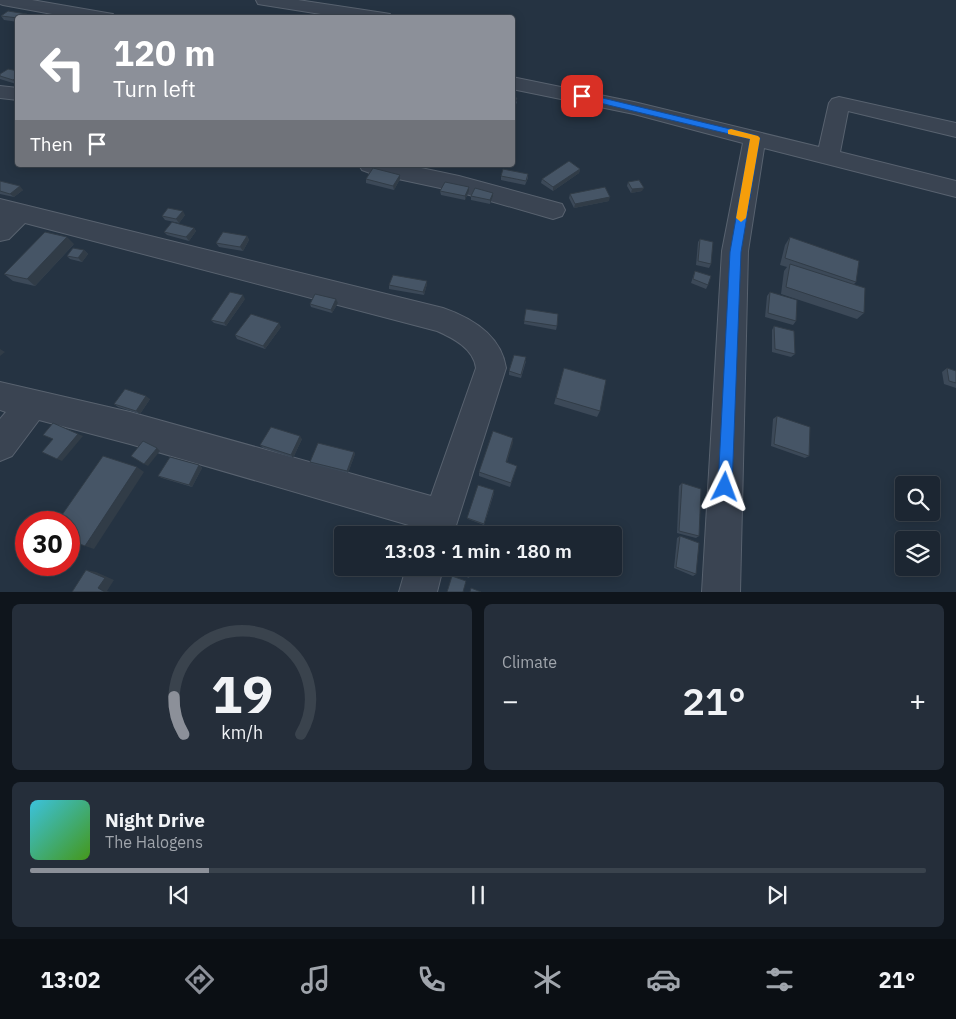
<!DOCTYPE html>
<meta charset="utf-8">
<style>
body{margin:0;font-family:"IBM Plex Sans",sans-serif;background:#252e3a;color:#f1f3f6;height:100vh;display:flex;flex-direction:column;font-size:19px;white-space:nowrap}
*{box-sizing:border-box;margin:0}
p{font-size:16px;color:#a0a5ac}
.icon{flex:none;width:28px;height:28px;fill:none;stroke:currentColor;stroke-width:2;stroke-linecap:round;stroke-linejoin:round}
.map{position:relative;height:592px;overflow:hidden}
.side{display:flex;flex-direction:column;gap:12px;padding:12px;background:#0f151c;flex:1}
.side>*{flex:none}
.banner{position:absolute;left:15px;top:15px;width:500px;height:152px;border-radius:5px;box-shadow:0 2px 12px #0003,0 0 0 1px #3a434d;background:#8c9099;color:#fff;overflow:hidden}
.controls{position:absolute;left:895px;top:476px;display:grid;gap:10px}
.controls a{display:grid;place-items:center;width:45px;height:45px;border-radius:5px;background:#1c2632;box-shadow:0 2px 12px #0003,0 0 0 1px #3a434d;font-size:25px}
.speed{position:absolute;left:15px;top:511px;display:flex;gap:10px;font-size:25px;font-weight:700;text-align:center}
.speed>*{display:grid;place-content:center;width:65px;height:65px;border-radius:50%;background:#1c2632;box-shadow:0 2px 12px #0003,0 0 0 1px #3a434d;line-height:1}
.speed .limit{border:8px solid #d22;background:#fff;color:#111}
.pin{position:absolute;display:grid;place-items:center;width:42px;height:42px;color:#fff;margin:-21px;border-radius:10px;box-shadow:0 2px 8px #0006}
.me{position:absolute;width:55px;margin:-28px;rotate:3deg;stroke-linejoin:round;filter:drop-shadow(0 0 4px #0008)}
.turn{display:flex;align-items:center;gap:18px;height:105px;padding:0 15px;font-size:22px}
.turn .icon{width:65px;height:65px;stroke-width:2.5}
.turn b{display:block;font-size:35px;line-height:42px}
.then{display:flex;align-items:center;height:48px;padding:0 15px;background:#0003;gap:10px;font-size:19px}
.big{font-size:38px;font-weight:600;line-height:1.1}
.side .tile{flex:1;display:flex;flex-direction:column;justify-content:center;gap:8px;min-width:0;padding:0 18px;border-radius:8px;background:#252e3a}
.side .dial{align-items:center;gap:0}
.dial svg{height:130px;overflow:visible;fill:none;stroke:#3a434d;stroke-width:7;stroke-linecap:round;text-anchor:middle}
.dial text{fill:#f1f3f6;stroke:none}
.song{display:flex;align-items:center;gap:15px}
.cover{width:60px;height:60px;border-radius:8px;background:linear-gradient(135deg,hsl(190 70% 55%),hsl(100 70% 35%))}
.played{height:5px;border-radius:2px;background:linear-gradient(90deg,#8c9099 20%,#3a434d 20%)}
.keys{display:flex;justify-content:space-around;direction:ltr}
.heat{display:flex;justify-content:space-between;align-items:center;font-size:28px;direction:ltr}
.side .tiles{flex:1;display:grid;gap:12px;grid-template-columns:1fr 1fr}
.tile:last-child{grid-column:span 2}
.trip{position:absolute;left:334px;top:526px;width:288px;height:50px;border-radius:5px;background:#1c2632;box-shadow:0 2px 12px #0003,0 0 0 1px #3a434d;font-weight:600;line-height:50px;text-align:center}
.dock{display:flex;height:80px;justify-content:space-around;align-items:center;background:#0b0f14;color:#a0a5ac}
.dock .icon{width:35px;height:35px}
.dock .selected{color:#8c9099}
.dock b{font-size:22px;color:#f1f3f6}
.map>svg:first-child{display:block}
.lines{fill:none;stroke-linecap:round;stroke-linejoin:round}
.minor-casing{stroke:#58626f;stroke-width:2}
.minor{fill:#3a4452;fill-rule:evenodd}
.wall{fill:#3c4958}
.shaded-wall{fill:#313c47}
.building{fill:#465566;stroke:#313c47}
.route{fill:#1a73e8;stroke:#114b97}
.slow{fill:#f59e0b}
</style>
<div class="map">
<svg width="956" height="592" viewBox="0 0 956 592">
<rect width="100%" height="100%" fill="#253342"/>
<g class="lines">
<defs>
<g id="minor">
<polygon points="0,0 32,0 107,13 113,14 115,18 74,18 3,5 0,4"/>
<polygon points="256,0 298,0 384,13 390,14 392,18 346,18 264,5 258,4"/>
<polygon points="512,77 634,102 819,147 829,103 832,99 839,97 956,123 956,137 848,111 840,152 956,181 956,197 764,148 748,251 740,592 702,592 722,251 743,143 634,114 512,89"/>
<polygon points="0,86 18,88 18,100 0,98"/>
<polygon points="359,165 407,165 459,176 562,204 565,210 562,216 553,219 459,192 370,173 362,170"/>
<path d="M0,199l443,109c29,10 58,27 63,60l-53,167h-36l2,-7 -289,-84 -91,-24 -27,36 -12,5v-42l6,-7 -6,-2v-28l130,30 301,84 45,-128c-2,-19 -23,-30 -39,-37l-412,-108 -16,16 -9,2z"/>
<polygon points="406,568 443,568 437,592 399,592"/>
</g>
</defs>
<use href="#minor" class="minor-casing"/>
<use href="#minor" class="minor"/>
</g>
<g class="wall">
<polygon points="27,14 30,18 18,18 18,22 4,20 1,16"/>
<polygon points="18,71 18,83 16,84 0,79 0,74"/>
<polygon points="512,97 517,102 515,107 512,107"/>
<polygon points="580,169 579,173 553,191 541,183 542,179"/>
<polygon points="528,174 528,178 525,185 501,180 501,176"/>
<polygon points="366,179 400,179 394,190 366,183"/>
<polygon points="0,181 23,190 14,197 0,194"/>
<polygon points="628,182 642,191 631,193 627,186"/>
<polygon points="469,187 469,191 465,200 441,195 440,191"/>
<polygon points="493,193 493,196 490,204 471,200 471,196"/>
<polygon points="570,194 609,201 574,208 569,198"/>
<polygon points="185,215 179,223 165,220 162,216"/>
<polygon points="194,228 196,231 189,241 167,235 164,232"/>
<polygon points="247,236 249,240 243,251 219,247 216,243"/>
<polygon points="790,237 856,282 854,284 864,313 857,319 781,294 784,271 787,267 780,265 785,245"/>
<polygon points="700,239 711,264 709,268 696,265 698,242"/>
<polygon points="74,244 35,286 13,281 4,274"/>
<polygon points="84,250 88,254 82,262 70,259 67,256"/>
<polygon points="695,271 708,285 706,289 691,283"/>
<polygon points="427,281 427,284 424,295 389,289 389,285"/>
<polygon points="770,292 796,321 793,325 765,317 767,296"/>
<polygon points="245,299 226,326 214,323 211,320"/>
<polygon points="336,299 338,303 332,313 311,307 310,304"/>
<polygon points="526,309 557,326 556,330 524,324"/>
<polygon points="774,326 795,354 791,357 772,352 772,330"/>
<polygon points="281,327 265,349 237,339 235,335"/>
<polygon points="526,361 521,378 509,375 509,371"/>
<polygon points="564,368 600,411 597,417 554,404"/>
<polygon points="947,368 956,371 956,388 944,384 942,372"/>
<polygon points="150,399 140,414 118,407 114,404"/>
<polygon points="777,416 809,456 805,458 771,446 773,419"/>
<polygon points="513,438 507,462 517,466 510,487 479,476 479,472"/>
<polygon points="302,439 293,458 263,448 260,445"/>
<polygon points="354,452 355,454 348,473 312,464 310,462"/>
<polygon points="199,465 202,468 192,487 162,478 158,476"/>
<polygon points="682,483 699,536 696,538 677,533 679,486"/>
<polygon points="494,493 484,525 468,519 467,518"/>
<polygon points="680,536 696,574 693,576 674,568 677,538"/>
<polygon points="452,568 473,568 469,578 452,571"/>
</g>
<g class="shaded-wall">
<polygon points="27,14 30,18 23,18"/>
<polygon points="18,76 18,83 16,84 13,80"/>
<polygon points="580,169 579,173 553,191 553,187"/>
<polygon points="400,175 400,179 394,190 393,186"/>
<polygon points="20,186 23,190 14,197 10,194"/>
<polygon points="469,187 469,191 465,200 465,196"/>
<polygon points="644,188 642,191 631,193 632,189"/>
<polygon points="493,193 493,196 490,204 490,200"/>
<polygon points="610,197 609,201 574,208 575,204"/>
<polygon points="183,211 185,215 179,223 176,219"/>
<polygon points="194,228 196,231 189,241 186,237"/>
<polygon points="247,236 249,240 243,251 240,247"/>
<polygon points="67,237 74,244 35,286 27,279"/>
<polygon points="84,250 88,254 82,262 78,258"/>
<polygon points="427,281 427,284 424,295 423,292"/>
<polygon points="243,295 245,299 226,326 224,323"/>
<polygon points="336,299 338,303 332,313 331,310"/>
<polygon points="279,323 281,327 265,349 263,346"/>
<polygon points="0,349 5,352 0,356"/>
<polygon points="146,396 150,399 140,414 136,411"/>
<polygon points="78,434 83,436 62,461 57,459"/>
<polygon points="300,436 302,439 293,458 291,455"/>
<polygon points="513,438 513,443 505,467 506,462"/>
<polygon points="157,448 160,451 148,466 144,464"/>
<polygon points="354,452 355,454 348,473 347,471"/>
<polygon points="199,465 202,468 192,487 189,485"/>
<polygon points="137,467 144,472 94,549 85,546"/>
<polygon points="86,570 96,572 114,580 107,591 110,592 105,592 98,588"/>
</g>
<g class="building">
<polygon points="8,11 27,14 23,18 18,18 1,16"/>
<polygon points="8,69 18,71 18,76 13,80 0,76 0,74"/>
<polygon points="512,97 517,98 515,103 512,103"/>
<polygon points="569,161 580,169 553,187 542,179"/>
<polygon points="373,168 400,175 393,186 366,179"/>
<polygon points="503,169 528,174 526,181 501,176"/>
<polygon points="639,180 644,188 632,189 628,182"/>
<polygon points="0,181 20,186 10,194 0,191"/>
<polygon points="445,182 469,187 465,196 440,191"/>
<polygon points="605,187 610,197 575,204 570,194"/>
<polygon points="475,188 493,193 490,200 471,196"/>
<polygon points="168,208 183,211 176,219 162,216"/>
<polygon points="172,222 194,228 186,237 164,232"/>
<polygon points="45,232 67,237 27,279 4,274"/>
<polygon points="223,232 247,236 240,247 216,243"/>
<polygon points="790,237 859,261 856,282 785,258"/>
<polygon points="700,239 713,242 711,264 698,261"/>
<polygon points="73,248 84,250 78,258 67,256"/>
<polygon points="790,264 865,288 864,313 786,287"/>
<polygon points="695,271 711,276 708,285 693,279"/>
<polygon points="393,275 427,281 423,292 389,285"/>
<polygon points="230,292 243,295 224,323 211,320"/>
<polygon points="770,292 797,300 796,321 768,313"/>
<polygon points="315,294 336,299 331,310 310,304"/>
<polygon points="526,309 558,314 557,326 524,321"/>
<polygon points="251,314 279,323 263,346 235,335"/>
<polygon points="774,326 794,331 795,354 775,349"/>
<polygon points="514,355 526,357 521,375 509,371"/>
<polygon points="564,368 606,380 600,411 556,398"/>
<polygon points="947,368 956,371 956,383 949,381"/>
<polygon points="125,389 146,396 136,411 114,404"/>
<polygon points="777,416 810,427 809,456 774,444"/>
<polygon points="53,423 78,434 57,459 42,452 53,439 43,435"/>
<polygon points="271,427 300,436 291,455 260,445"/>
<polygon points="493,431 513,438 506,462 517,466 511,483 479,472"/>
<polygon points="143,441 157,448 144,464 131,456"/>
<polygon points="318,443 354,452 347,471 310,462"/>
<polygon points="103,456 137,467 85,546 69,540 69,522 57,522"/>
<polygon points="170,457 199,465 189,485 158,476"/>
<polygon points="682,483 701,489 699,536 679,531"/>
<polygon points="478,485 494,490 484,524 467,518"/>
<polygon points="465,530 480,535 463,535"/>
<polygon points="680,536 699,543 696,574 676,567"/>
<polygon points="452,568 472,568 469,577 452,570"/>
<polygon points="86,570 105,578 98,588 105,592 72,592"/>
<polygon points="452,576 466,581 463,592 447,592"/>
<polygon points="471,588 481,592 470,592"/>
</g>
<polygon class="route" points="582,93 755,135 760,138 741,252 732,487 730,492 725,494 720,492 718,487 730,252 750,139 579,98 579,94"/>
<polygon class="slow" points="731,129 758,136 760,138 746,218 741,222 736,218 750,139 728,134 728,130"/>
</svg>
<div class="controls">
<a><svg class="icon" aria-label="search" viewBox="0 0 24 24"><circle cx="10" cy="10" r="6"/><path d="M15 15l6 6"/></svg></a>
<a><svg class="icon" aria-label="layers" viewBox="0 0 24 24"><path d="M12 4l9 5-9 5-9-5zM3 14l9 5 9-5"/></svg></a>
</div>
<div class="speed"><div class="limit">30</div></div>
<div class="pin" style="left:582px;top:96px;background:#d93025"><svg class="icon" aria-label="arrive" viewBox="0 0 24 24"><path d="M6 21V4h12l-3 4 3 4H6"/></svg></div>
<svg class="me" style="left:725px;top:487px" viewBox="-20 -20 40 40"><path d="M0-17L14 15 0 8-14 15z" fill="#1a73e8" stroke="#fff" stroke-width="4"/></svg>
<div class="trip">13:03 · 1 min · 180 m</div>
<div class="banner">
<div class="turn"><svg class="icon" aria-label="left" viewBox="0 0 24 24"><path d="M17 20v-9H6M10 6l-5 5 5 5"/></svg><div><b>120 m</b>Turn left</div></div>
<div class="then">Then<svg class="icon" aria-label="arrive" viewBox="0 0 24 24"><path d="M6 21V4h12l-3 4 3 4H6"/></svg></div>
</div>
</div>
<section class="side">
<div class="tiles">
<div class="tile dial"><svg viewBox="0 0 100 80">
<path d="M14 69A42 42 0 1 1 86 69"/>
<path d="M14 69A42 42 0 0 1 8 46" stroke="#8c9099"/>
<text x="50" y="56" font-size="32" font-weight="700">19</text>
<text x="50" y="72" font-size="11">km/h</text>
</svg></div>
<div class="tile"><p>Climate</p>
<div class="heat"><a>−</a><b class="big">21°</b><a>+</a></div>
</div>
<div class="tile">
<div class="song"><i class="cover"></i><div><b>Night Drive</b><p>The Halogens</p></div></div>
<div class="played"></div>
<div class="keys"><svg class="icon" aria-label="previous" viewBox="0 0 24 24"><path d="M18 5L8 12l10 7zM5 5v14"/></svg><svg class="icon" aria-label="pause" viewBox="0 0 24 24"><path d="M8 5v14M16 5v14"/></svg><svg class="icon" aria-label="next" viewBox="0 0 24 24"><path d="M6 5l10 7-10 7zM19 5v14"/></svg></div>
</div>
</div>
</section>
<nav class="dock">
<b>13:02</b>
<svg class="icon selected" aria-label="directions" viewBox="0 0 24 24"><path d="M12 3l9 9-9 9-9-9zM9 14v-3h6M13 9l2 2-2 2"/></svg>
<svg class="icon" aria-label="music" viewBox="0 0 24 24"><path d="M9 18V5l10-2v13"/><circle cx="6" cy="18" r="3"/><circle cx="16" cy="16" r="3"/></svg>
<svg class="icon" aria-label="phone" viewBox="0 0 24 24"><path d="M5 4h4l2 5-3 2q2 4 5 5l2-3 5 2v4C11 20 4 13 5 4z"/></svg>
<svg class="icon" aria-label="climate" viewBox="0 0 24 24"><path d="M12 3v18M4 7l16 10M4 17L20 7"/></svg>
<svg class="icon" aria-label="car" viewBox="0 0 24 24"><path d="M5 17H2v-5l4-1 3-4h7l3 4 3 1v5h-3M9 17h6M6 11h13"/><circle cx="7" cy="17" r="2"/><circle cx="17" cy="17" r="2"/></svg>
<svg class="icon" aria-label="filters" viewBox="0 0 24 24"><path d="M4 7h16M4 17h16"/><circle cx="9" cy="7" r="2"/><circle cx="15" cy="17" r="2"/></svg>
<b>21°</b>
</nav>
